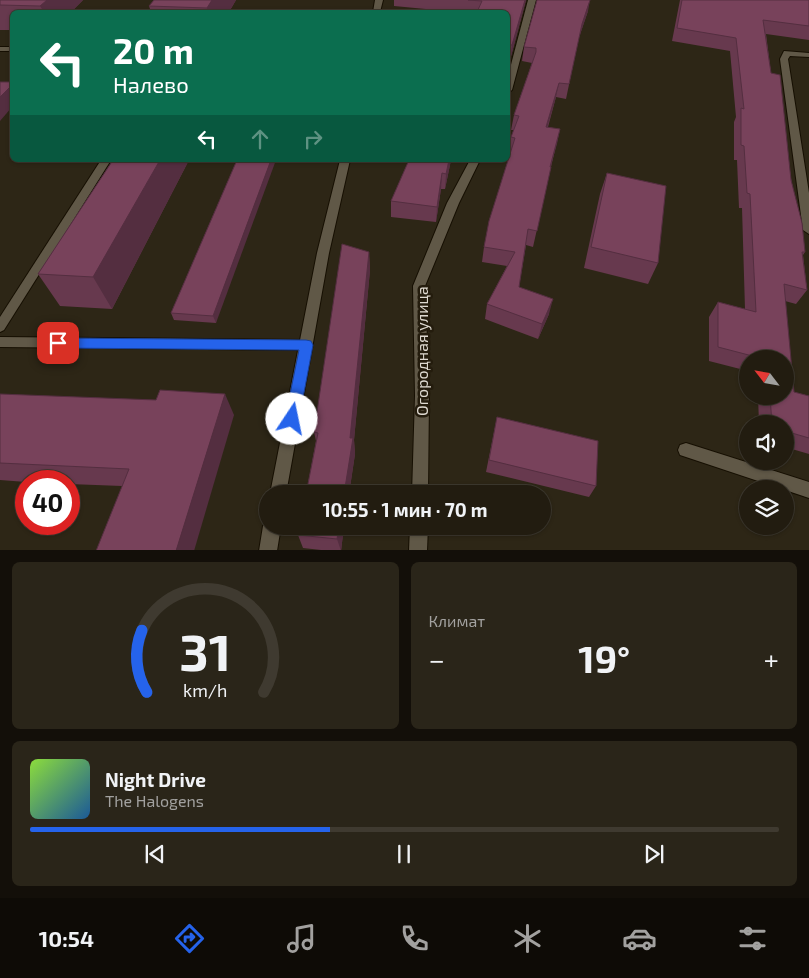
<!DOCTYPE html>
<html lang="ru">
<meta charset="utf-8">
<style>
body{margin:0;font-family:"Exo 2",sans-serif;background:#2a2519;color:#f1f3f6;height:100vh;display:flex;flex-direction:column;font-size:19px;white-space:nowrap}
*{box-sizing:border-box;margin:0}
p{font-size:16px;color:#a2a19f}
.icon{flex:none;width:28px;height:28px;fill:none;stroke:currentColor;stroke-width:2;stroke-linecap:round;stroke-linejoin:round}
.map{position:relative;height:550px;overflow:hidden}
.drawer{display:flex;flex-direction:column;gap:12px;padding:12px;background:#130f09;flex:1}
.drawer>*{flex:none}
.hud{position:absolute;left:10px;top:10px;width:500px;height:152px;border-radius:8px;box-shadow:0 1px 4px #0004,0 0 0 1px #3f3a30;background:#0b6e4f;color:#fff;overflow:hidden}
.needle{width:32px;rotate:301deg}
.tools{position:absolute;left:739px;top:350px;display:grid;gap:10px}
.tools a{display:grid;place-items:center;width:55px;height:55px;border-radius:50%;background:#221c10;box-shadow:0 1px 4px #0004,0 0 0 1px #3f3a30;font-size:25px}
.speed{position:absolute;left:15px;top:470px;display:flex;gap:10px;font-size:25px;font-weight:700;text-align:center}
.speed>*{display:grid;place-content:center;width:65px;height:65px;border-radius:50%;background:#221c10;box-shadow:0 1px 4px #0004,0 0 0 1px #3f3a30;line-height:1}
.speed .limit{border:8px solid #d22;background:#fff;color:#111}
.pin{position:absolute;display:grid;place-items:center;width:42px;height:42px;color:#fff;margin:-21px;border-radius:10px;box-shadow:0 2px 8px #0006}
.me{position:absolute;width:55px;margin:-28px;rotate:11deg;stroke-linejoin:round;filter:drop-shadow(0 0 4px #0008)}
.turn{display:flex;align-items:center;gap:18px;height:105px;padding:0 20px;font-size:22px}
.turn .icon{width:65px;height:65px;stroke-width:2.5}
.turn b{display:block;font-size:35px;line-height:42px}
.lanes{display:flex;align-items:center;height:48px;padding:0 20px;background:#0003;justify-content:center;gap:25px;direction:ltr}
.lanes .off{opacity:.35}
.big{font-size:38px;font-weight:700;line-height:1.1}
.drawer .tile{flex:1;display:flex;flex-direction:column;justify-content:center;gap:8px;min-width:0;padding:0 18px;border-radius:8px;background:#2a2519}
.drawer .dial{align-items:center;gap:0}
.dial svg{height:130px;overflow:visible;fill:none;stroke:#3f3a30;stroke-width:7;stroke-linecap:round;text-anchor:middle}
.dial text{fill:#f1f3f6;stroke:none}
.song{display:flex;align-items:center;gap:15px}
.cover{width:60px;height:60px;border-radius:8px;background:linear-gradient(135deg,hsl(90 70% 55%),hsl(210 70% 35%))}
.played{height:5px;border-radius:2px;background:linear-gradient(90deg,#2563eb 40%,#3f3a30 40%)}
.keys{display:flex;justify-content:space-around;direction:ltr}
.heat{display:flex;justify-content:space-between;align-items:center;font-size:28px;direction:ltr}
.drawer .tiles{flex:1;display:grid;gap:12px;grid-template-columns:1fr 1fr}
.tile:last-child{grid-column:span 2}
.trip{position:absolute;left:259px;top:485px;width:292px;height:50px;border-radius:25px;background:#221c10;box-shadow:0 1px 4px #0004,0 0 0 1px #3f3a30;font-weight:700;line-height:50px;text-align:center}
.menu{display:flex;height:80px;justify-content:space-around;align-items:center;background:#0e0b06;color:#a2a19f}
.menu .icon{width:35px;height:35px}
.menu .on{color:#2563eb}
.menu b{font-size:22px;color:#f1f3f6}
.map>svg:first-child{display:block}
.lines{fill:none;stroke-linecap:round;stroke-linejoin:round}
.service-casing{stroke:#160f02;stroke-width:2}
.minor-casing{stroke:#160f02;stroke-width:2}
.tertiary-casing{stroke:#160f02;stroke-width:2}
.service{fill:#605847;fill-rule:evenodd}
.minor{fill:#605847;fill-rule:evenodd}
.tertiary{fill:#605847;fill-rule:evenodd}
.wall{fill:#67394e}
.shaded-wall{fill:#542e40}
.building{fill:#78425b;stroke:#542e40}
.route{fill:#2563eb;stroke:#184099}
.labels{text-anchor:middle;stroke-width:5;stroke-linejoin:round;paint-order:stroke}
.street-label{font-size:16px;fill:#ded9d0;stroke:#241c0d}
</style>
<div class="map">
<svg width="809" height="551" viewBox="0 0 809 551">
<rect width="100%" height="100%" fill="#2d2616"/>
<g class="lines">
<defs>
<g id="service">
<rect x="0" y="47" width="12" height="4"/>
<polygon points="101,160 111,160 4,330 0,332 0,317"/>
<polygon points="0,337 306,340 310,341 312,345 310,349 306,350 0,347"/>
</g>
<g id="minor">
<polygon points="528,0 536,0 512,90 508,93 508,76"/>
<polygon points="784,51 809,53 809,57 790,56 788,59 809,193 809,234 803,230 780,59"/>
<polygon points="470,160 480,160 459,203 425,286 429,396 428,494 412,494 415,396 413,286 447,203"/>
<polygon points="686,443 809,482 809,498 680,455 678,450 680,445"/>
<polygon points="410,526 428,526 427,551 409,551"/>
</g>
<g id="tertiary">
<polygon points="375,0 383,0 380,12 373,12"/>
<polygon points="340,160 350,160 329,253 286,494 270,494 317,253"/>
<polygon points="268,519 268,526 281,526 277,551 259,551 263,526"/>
</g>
</defs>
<use href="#service" class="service-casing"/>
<use href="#minor" class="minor-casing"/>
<use href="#tertiary" class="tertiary-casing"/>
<use href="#service" class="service"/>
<use href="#minor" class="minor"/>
<use href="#tertiary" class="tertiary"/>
</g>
<g class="wall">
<polygon points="0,0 83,0 71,12 12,12 12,30 0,30"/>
<polygon points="236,0 229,12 151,12 149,6"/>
<polygon points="394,0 526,0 510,60 508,59 508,12 457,12 394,6"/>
<polygon points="680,0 809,0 809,40 766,34 771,73 805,252 803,255 807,290 796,304 785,301 794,392 809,396 809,454 785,447 785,424 759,424 758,396 785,396 785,359 748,359 748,371 709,361 709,317 718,302 745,309 742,208 739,208 737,160 734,160 734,122 736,117 730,51 672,41"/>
<polygon points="588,11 579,37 566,99 556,97 548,127 560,129 551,167 533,247 526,245 519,287 549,314 538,339 485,319 487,304 507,266 482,262 484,247 510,153 509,153 511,137 514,130 511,130 514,115 532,63 522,61 524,47"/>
<polygon points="113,160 189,160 112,309 60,306 38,274"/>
<polygon points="237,160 216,323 174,320 171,313"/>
<polygon points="409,160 451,160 445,189 441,189 436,222 391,217 391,201"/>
<polygon points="607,173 658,263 648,284 584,268 600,194"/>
<polygon points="369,252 370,270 354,440 355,454 349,494 306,494 316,441 314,432"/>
<polygon points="0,394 234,415 122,486 69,484 69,481 26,482 0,480"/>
<polygon points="497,417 596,486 589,497 486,472"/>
<polygon points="344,526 341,551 330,551 303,548 298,535"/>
</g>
<g class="shaded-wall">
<polygon points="47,0 83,0 71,12 44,12 40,6"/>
<polygon points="212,0 236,0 229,12 208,12 207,8"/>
<polygon points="525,0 526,0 510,60 512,45"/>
<polygon points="590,0 588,11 579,38 582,24"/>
<polygon points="559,83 556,97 543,142 546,127"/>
<polygon points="12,85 12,107 0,121 0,97"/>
<polygon points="560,129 557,144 546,182 550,167"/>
<polygon points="160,160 189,160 112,309 93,277"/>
<polygon points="271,160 276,160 216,323 213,316"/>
<polygon points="449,160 451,160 445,189 446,174"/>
<polygon points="442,173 441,189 436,222 437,207"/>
<polygon points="369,252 370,270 354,440 355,454 349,494 344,494"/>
<polygon points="553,299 549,314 538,339 542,324"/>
<polygon points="225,394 234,415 194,551 176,551"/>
<polygon points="339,526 344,526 341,551 337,539"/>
</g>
<g class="building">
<polygon points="0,0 47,0 40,6 0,5"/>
<polygon points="154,0 212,0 207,8 149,6"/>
<polygon points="468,0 525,0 512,45 508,45 508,12 477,12 482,1"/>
<polygon points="537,0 590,0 582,24 569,84 559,83 546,127 560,129 550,167 551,167 537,231 528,229 519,287 553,299 542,324 487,304 515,252 484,247 489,221 515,138 511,137 519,116 514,115 536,52 536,48 524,47"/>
<polygon points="682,0 809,0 809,26 763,20 771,73 780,75 791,180 802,223 805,252 802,252 807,290 784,284 794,392 809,396 809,438 785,431 785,424 772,424 770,396 785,396 785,359 764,359 718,347 718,302 756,312 750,194 747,193 744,146 741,145 741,108 744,109 736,38 677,28"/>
<polygon points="0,82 12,82 12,85 0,97"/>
<polygon points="113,160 160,160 93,277 38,274"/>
<polygon points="237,160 271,160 213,316 171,313"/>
<polygon points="409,160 449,160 446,174 442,173 437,207 391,201"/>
<polygon points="607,173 666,186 658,263 591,247"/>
<polygon points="342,244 369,252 350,438 353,438 344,494 306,494 318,433 314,432"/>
<polygon points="160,390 225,394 176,551 96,551 129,469 0,463 0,394 156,400"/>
<polygon points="497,417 598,441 596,486 489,460"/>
<polygon points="299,526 339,526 337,539 298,535"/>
</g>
<polygon class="route" points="58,338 306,340 311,341 313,345 299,419 297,424 292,426 287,424 285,419 299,350 58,348 53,346 51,343 53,339"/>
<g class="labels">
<g class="street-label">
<text transform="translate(422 351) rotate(-90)" y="6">Огородная улица</text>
</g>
</g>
</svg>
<div class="tools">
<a><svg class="needle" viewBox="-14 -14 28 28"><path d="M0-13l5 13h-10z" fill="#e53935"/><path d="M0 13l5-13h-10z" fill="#a2a19f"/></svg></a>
<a><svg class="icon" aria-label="sound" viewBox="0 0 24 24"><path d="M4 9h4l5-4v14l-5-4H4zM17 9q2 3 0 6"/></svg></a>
<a><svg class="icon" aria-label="layers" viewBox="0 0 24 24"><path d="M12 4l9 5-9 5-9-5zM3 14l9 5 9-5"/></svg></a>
</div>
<div class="speed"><div class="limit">40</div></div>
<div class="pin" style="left:58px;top:343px;background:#d93025"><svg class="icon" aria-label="arrive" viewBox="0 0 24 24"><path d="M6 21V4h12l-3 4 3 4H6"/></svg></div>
<svg class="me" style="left:292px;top:419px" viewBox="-20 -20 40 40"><circle r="19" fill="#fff"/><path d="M0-13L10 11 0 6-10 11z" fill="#2563eb"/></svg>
<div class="trip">10:55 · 1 мин · 70 m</div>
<div class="hud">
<div class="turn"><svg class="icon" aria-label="left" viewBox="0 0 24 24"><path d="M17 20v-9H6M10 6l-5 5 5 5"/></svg><div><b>20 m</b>Налево</div></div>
<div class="lanes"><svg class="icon" aria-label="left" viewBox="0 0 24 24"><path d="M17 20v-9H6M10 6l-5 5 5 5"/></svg><svg class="icon off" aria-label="ahead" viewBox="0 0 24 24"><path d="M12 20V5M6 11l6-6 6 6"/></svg><svg class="icon off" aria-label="right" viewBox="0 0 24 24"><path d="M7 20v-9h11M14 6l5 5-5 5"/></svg></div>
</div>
</div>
<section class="drawer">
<div class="tiles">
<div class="tile dial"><svg viewBox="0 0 100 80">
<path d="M14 69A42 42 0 1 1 86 69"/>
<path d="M14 69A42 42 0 0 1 11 31" stroke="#2563eb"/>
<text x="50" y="56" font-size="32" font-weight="700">31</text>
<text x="50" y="72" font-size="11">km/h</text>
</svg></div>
<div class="tile"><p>Климат</p>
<div class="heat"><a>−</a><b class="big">19°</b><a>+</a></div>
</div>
<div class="tile">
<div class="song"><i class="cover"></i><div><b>Night Drive</b><p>The Halogens</p></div></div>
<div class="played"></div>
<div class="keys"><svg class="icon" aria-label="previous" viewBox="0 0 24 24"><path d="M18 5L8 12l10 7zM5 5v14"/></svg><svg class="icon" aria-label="pause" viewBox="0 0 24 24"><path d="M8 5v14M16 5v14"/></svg><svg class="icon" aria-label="next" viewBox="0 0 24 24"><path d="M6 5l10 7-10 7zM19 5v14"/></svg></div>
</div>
</div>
</section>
<nav class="menu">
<b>10:54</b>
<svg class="icon on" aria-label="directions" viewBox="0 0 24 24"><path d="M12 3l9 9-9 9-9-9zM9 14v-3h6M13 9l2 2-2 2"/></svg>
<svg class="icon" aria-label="music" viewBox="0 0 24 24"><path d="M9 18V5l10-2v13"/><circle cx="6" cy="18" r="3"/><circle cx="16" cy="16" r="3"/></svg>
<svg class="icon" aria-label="phone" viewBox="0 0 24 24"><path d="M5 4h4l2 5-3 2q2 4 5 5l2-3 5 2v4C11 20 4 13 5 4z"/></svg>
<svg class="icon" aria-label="climate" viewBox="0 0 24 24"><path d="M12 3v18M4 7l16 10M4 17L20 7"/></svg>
<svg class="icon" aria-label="car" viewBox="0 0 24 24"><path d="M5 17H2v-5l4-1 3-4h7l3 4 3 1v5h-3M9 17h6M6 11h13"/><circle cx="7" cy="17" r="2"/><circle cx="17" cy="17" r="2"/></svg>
<svg class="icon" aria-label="filters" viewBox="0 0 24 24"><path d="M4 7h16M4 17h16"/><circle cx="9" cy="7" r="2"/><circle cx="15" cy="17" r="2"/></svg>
</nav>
